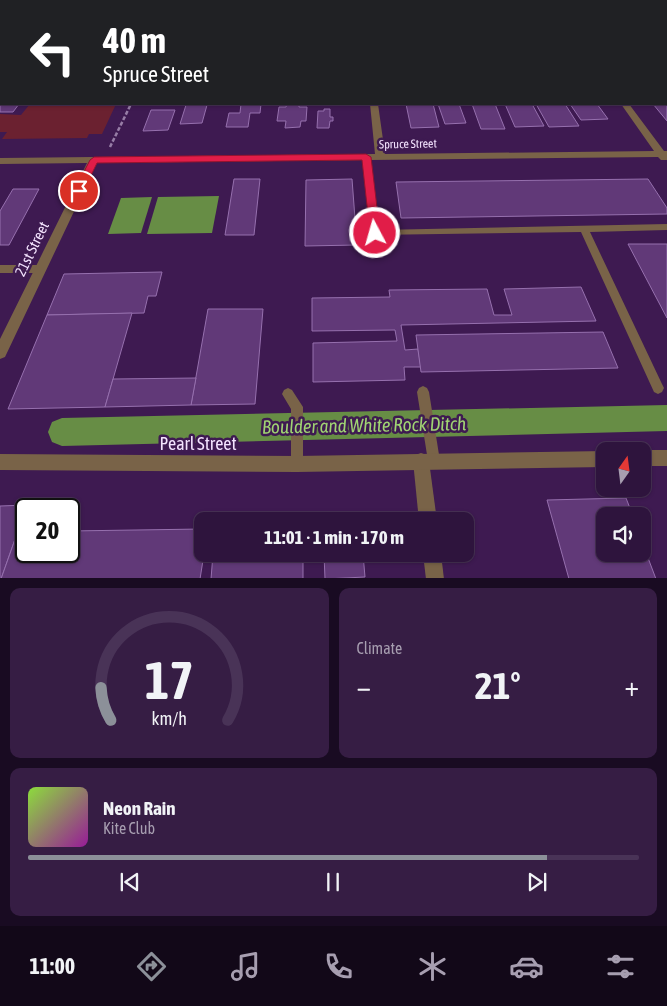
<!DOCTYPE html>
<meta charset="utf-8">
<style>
body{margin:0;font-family:"Asap Condensed",sans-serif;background:#361d44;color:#f1f3f6;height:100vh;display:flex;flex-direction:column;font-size:19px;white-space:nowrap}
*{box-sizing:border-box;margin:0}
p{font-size:16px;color:#a79eb0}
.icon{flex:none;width:28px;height:28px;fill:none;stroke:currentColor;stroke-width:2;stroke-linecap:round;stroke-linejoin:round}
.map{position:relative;height:578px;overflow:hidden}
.details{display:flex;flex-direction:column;gap:10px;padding:10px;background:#190b22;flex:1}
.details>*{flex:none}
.banner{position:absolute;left:0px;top:0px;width:668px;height:105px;box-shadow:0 1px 4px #0004,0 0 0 1px #493357;background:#202124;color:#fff;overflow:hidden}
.needle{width:32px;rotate:14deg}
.buttons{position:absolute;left:596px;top:442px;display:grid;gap:10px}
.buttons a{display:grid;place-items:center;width:55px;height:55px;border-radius:10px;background:#2e143d;box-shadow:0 1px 4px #0004,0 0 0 1px #493357;font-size:25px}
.speed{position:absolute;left:15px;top:498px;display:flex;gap:10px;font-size:25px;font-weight:700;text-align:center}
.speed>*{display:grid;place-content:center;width:65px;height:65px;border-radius:50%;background:#2e143d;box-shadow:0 1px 4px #0004,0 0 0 1px #493357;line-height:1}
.speed .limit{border:2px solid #111;border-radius:8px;background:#fff;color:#111}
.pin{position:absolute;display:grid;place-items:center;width:42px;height:42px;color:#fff;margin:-21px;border:2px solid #fff;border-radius:50%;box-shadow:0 1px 5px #0007}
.me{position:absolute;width:55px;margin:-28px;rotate:354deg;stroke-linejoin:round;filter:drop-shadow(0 0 4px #0008)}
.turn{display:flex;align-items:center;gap:18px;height:105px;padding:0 20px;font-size:22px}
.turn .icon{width:65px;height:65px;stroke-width:2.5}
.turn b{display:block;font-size:35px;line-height:42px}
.big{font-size:38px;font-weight:700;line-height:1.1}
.details .widget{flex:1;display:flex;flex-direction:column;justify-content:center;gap:8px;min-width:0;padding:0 18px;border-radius:10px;background:#361d44}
.details .dial{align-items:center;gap:0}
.dial svg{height:130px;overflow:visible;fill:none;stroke:#493357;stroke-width:7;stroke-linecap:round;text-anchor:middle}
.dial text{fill:#f1f3f6;stroke:none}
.song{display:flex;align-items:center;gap:15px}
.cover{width:60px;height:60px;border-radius:8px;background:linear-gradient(135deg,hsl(90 70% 55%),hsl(300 70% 35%))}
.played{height:5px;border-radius:2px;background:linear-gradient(90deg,#8c9099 85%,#493357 85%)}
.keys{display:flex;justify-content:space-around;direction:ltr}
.heat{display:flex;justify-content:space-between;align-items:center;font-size:28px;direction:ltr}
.details .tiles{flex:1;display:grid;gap:10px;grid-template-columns:1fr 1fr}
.widget:last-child{grid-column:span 2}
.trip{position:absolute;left:194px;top:512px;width:280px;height:50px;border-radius:10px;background:#2e143d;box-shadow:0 1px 4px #0004,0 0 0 1px #493357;font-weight:700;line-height:50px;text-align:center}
.menu{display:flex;height:80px;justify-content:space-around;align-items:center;background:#120818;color:#a79eb0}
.menu .icon{width:35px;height:35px}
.menu .active{color:#8c9099}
.menu b{font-size:22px;color:#f1f3f6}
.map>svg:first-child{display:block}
.green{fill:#6b2130}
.water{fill:#678d45}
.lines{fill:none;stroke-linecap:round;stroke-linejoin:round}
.canal{fill:#678d45;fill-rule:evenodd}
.building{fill:#613978;stroke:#9670ae}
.path{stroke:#977da6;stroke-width:2.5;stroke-dasharray:4 2;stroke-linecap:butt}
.service{fill:#796348;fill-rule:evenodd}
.minor{fill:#796348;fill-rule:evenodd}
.tertiary{fill:#796348;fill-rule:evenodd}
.route{fill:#e11d48;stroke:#92132f}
.labels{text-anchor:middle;stroke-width:5;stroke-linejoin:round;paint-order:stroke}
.far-street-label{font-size:12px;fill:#f3e3fe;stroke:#3e1a51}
.street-label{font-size:15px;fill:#f3e3fe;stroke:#3e1a51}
.near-street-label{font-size:18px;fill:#f3e3fe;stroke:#3e1a51}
.near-water-label{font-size:19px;font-style:italic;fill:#a0d473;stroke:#3e1a51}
</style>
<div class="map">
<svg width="667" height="579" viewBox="0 0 667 579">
<rect width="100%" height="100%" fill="#3e1a51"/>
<polygon class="green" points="30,104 116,104 102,134 89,134 87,138 2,139 7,132 0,132 0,114 21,115"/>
<g class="water">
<polygon points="219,196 212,233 147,234 158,197"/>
<polygon points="152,197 141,233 108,234 121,198"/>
</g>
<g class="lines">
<polygon class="canal" points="667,405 667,431 62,446 52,442 48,432 52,422 62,418"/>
</g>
<g class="building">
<polygon points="0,52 1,104 19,104 13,112 0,112"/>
<polygon points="667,92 667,121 653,104 666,104"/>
<polygon points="219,104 261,104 260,113 250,113 248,127 226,127 229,113 240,113 241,104"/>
<polygon points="287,104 299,104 299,107 307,107 306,121 301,121 300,127 285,128 286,121 277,121 279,107 286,107"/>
<polygon points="406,104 433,104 439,127 411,128"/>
<polygon points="438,104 459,104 466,123 445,124"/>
<polygon points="472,104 495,104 505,129 481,129"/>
<polygon points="505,104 532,104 544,126 515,127"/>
<polygon points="536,104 565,104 579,126 549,127"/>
<polygon points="570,104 597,104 608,119 581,120"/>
<polygon points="186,105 207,105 202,123 180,124"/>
<polygon points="324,109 330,109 330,117 333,117 333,121 330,121 329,128 317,128 318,111 324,111"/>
<polygon points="151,110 175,110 168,130 143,131"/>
<polygon points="234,179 260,179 254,235 225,235"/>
<polygon points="352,179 357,245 305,246 306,180"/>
<polygon points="648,179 667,208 667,214 401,218 396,182"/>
<polygon points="13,189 39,189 9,245 0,245 0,211"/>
<polygon points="628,244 667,244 667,318"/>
<polygon points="162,272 156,296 148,296 144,313 47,315 64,274"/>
<polygon points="581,287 596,321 401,325 405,350 418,349 421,367 404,367 405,380 313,382 313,343 397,341 395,330 312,331 312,298 390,297 389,290 487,289 494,315 512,315 504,289"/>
<polygon points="208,309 263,309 255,404 191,405"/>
<polygon points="132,313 105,407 8,409 47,315"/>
<polygon points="603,332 618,368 421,372 416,335"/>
<polygon points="196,378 191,405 105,407 113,379"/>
<polygon points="626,498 633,516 605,516 605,554 642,554 642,542 656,579 569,579 547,500"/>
<polygon points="27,505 1,579 0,579 0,506"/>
<polygon points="359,513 360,521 323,521 323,516"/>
<polygon points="202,529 204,554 200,579 1,579 18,531 26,531 26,551 69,551 69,531"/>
<polygon points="213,554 303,554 303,579 211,579"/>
<polygon points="324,554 363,554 365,577 325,579"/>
</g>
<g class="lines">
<polyline class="path" points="110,147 131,104"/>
<g class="service">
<rect x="666" y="76" width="1" height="4"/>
<polygon points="366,154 370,157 379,230 667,224 667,230 590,232 662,384 664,388 662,392 658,394 654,392 581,232 372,235 362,157"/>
<polygon points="0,265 40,265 45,269 40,273 0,273"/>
<polygon points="423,386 427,388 429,392 440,461 439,466 434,467 429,466 428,461 417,392 419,388"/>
<polygon points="288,388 292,390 303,407 303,464 302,469 297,470 292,469 291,464 291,409 282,394 284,390"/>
</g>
<g class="minor">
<rect x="358" y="0" width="6" height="1"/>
<polygon points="546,0 553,0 553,1 547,1"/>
<polygon points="370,104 378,104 385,154 654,151 621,104 629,104 664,151 667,151 667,160 661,160 658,157 97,163 5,357 0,359 0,339 87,163 0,164 0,158 375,154"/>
<polygon points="421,453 427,455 429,461 437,521 419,521 413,461 415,455"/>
<polygon points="423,554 441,554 444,579 426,579"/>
</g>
<g class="tertiary">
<rect x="666" y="20" width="1" height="4"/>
<rect x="0" y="25" width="1" height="4"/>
<polygon points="642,450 667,450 667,466 642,466 642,451 639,451"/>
<polygon points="606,451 605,467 297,472 0,470 0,454 297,456"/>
</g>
</g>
<polygon class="route" points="366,154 371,157 380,233 375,237 370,233 362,160 97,163 82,194 75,194 74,191 90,160 94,157"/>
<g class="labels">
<g class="far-street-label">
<text transform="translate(408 144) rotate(-1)" y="4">Spruce Street</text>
</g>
<g class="street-label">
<text transform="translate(32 249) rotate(-64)" y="5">21st Street</text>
</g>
<g class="near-street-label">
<text x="198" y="450">Pearl Street</text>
</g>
<g class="near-water-label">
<text transform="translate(364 425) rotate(-1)" y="7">Boulder and White Rock Ditch</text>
</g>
</g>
</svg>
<div class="buttons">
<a><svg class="needle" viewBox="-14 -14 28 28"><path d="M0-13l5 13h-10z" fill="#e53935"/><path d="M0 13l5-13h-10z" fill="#a79eb0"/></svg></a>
<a><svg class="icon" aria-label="sound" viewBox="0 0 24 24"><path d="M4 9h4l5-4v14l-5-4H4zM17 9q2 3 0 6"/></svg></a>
</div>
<div class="speed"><div class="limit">20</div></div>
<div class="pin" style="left:79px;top:191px;background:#d93025"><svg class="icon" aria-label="arrive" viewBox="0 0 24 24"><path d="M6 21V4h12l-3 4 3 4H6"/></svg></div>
<svg class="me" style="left:375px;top:233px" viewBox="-20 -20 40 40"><circle r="17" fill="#e11d48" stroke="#fff" stroke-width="3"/><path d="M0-11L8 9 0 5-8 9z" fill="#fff"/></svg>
<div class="trip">11:01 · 1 min · 170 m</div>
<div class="banner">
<div class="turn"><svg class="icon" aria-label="left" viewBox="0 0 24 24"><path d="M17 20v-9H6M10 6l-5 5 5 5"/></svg><div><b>40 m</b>Spruce Street</div></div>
</div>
</div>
<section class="details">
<div class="tiles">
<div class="widget dial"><svg viewBox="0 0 100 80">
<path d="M14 69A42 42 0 1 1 86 69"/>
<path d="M14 69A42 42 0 0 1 8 49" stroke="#8c9099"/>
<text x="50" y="56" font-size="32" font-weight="700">17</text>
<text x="50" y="72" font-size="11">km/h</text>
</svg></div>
<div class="widget"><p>Climate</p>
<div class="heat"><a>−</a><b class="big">21°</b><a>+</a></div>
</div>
<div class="widget">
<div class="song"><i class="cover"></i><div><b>Neon Rain</b><p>Kite Club</p></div></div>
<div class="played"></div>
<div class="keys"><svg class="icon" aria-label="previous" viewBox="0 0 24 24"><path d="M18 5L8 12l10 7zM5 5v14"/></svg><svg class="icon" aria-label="pause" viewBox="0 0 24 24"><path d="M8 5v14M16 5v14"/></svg><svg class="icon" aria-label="next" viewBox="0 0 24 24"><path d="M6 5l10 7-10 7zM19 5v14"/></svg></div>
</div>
</div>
</section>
<nav class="menu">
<b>11:00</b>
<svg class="icon active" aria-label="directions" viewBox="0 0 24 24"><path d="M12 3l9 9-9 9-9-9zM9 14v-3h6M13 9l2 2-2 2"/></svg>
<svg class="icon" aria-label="music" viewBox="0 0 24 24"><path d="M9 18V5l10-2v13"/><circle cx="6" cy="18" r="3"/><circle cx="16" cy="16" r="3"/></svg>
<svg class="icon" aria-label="phone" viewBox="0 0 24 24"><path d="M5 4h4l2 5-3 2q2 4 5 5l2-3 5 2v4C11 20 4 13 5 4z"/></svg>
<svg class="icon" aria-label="climate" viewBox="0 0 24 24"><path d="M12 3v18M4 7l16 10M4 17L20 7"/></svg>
<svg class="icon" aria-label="car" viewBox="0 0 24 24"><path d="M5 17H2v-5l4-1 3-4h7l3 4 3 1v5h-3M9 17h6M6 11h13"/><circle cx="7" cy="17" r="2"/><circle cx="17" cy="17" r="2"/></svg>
<svg class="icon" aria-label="filters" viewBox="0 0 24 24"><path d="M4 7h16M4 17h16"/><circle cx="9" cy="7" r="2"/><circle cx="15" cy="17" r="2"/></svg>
</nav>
